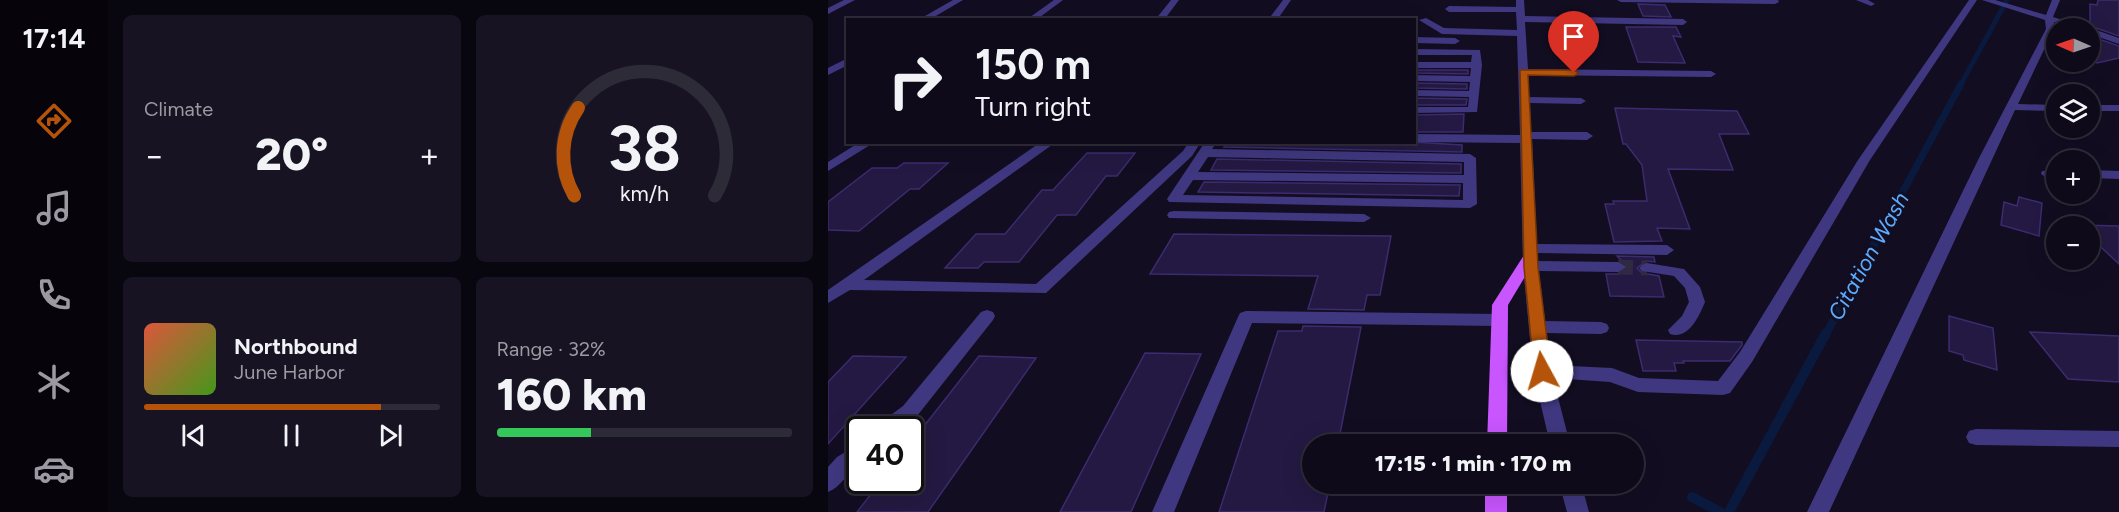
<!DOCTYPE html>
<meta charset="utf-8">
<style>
body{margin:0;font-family:Figtree,sans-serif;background:#171322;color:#f1f3f6;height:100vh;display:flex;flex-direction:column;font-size:22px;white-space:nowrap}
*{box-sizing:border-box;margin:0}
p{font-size:20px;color:#9b9aa2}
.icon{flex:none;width:33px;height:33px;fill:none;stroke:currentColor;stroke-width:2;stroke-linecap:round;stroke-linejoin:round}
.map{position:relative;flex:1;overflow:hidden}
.sheet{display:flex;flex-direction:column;gap:15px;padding:15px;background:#08060e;width:720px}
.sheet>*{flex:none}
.hud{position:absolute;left:18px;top:18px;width:570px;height:126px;border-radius:0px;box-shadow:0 6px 24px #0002,0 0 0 2px #2e2b38;background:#0e0a19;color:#f1f3f6;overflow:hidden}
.needle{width:39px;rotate:272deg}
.fabs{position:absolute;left:1218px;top:18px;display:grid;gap:12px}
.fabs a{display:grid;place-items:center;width:54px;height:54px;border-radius:50%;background:#0e0a19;box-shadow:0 6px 24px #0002,0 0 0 2px #2e2b38;font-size:30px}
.speed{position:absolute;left:18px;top:416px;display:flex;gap:12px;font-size:30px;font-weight:700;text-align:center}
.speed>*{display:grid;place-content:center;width:78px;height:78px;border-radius:50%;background:#0e0a19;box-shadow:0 6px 24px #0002,0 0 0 2px #2e2b38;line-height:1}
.speed .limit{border:3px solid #111;border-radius:9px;background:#fff;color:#111}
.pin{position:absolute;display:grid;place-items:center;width:51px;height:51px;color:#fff;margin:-62px -26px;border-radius:50% 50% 50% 0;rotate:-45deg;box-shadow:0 0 6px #0007}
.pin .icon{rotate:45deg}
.me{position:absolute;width:66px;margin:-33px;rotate:354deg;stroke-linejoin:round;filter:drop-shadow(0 0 4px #0008)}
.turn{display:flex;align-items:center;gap:21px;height:126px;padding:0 30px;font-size:27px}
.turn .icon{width:78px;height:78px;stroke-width:2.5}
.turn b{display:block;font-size:42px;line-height:51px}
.big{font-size:45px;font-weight:800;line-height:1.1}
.sheet .tile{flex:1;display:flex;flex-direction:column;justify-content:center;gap:9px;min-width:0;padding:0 21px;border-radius:9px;background:#171322}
.sheet .dial{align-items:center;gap:0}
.dial svg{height:156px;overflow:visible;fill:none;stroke:#2e2b38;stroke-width:7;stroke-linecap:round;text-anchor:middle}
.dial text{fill:#f1f3f6;stroke:none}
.song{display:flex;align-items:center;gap:18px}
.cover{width:72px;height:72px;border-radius:9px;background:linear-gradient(135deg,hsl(10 70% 55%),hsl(100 70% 35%))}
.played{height:6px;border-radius:3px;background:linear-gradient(90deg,#b45309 80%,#2e2b38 80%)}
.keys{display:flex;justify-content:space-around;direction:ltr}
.heat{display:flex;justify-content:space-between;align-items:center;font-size:33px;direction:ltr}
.charge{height:9px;border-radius:4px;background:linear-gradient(90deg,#34c759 32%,#2e2b38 0)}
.sheet .tiles{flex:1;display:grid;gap:15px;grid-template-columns:repeat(2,1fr)}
.trip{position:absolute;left:474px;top:434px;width:342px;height:60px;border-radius:30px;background:#0e0a19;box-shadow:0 6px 24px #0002,0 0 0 2px #2e2b38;font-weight:800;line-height:60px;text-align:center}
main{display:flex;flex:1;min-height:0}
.menu{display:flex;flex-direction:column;width:108px;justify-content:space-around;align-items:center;background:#06040a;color:#9b9aa2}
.menu .icon{width:42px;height:42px}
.menu .active{color:#b45309}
.menu b{font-size:27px;color:#f1f3f6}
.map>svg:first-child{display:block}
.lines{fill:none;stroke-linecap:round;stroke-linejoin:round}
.stream-far3{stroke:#091a3e;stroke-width:5}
.stream-far2{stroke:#091a3e;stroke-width:7}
.stream-far1{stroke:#091a3e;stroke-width:8}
.stream{stroke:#091a3e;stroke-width:10}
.building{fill:#241942;stroke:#3c2b6e;stroke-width:1.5}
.minor-tunnel{stroke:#2f2a42;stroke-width:15;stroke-dasharray:15 8;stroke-linecap:butt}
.minor{fill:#3f3880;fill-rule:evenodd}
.major{fill:#c855fe;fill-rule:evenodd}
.route{fill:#b45309;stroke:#753606;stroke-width:1.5}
.labels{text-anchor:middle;stroke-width:6;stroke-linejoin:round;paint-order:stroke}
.water-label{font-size:22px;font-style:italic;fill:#5cabfe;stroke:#120d21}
</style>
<main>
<nav class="menu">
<b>17:14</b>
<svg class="icon active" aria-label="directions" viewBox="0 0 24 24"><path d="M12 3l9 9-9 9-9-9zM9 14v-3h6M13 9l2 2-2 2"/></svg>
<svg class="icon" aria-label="music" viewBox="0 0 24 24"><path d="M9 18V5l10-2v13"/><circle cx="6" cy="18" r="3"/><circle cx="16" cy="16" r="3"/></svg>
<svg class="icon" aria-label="phone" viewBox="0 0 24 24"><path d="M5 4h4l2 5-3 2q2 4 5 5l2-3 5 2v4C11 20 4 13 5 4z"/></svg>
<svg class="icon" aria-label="climate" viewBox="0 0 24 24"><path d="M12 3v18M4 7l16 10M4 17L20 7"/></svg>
<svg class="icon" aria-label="car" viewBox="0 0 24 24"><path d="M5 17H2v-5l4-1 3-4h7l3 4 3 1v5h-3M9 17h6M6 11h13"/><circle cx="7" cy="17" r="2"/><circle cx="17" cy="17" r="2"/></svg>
</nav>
<section class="sheet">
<div class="tiles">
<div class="tile"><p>Climate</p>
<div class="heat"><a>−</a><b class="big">20°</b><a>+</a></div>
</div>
<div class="tile dial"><svg viewBox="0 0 100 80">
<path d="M14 69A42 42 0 1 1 86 69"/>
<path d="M14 69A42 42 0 0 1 16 24" stroke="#b45309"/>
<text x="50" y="56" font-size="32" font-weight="700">38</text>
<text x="50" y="72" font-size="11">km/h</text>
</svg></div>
<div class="tile">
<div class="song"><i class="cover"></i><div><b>Northbound</b><p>June Harbor</p></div></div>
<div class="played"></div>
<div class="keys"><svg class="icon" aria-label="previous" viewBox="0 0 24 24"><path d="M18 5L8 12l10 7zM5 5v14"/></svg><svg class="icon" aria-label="pause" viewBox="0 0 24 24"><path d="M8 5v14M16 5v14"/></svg><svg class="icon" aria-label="next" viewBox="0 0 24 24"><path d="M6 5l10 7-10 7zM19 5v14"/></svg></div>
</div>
<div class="tile"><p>Range · 32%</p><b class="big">160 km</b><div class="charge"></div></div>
</div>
</section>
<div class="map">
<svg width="1291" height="512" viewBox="0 0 1291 512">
<rect width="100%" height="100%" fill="#120d21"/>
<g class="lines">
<polyline class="stream-far3" points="1132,86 1179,0"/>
<polyline class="stream-far2" points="1073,195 1133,84"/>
<polyline class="stream-far1" points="998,334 1074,193"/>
<g class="stream">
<polyline points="864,497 892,512"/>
<polyline points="901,512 998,333"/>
</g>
</g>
<g class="building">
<polygon points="1270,0 1291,0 1291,36 1262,26 1262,4 1269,5"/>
<polygon points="810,4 837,5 843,17 815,16"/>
<polygon points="798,27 848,27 853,37 845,36 857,63 810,62"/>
<polygon points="1262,36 1291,46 1291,58 1269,63 1262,60"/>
<polygon points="586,70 640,70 640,74 586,73"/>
<polygon points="586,83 639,84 639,89 586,88"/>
<polygon points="586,98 639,99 638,105 586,105"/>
<polygon points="787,108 909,111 921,134 891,134 905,170 840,169 862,229 829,228 834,241 786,242 777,204 786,204 785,201 819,201 814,165 798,144 795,144"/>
<polygon points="636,114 635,132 586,132 586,115"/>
<polygon points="399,142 584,142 634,145 634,152 396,147"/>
<polygon points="259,153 307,153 289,176 278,176 248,215 229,215 191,262 156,262 150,268 117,268 148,234 177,234 214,190 225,190"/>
<polygon points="389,159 633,164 633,173 383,170"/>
<polygon points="76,163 120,163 91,189 82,189 31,231 0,230 0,202 44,168 69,168"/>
<polygon points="376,182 632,185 631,196 370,192"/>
<polygon points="1191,197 1214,203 1211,236 1173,225 1176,202 1189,206"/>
<polygon points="1248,225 1291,226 1291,264 1262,237 1262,226"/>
<polygon points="346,234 563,236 552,295 539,295 536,310 480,309 490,276 322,274"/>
<polygon points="789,256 826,257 827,262 818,261 809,268 814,273 831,276 836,297 782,296 778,274 791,274 800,268"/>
<polygon points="1121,316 1165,328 1169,370 1136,360 1135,355 1121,351"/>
<polygon points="475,326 533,327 510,444 484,444 484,483 502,483 496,512 391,512 450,331 474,331"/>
<polygon points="1202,332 1291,336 1291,382 1240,379"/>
<polygon points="808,340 914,342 914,345 902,361 855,361 856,363 846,363 848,371 815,371"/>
<polygon points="317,353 373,354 303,512 232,512"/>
<polygon points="25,356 78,357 0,444 0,382"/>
<polygon points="151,356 208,358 100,512 29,512 54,480 82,480 82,444"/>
</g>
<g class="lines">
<polyline class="minor-tunnel" points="790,267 819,268"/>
<g class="minor">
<polygon points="16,0 27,0 0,14 0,8"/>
<polygon points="125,0 135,0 101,20 90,20"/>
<polygon points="226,0 235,0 208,20 198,20"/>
<polygon points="343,0 351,0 336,20 327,20"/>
<polygon points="455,0 463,0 449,20 440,20"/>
<polygon points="688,0 696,0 697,16 855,19 859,22 855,25 697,22 700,69 883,71 888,74 883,77 700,75 701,97 753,98 758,101 753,104 702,103 703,132 759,132 765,136 759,140 704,139 709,244 839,245 846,250 839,255 710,253 710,261 790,262 798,267 790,272 711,271 717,321 773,322 779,324 781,328 779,332 773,334 719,333 722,365 784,368 811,378 890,381 912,352 1030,160 1141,0 1149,0 1042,160 924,362 902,393 895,395 810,392 782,382 725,378 742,444 722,444 705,371 695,266 692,143 586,142 586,134 692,135 689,36 614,34 591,20 598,18 616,28 689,30 688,12 621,12 617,9 621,6 688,7"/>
<polygon points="789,0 950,0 951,2 947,4 793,2"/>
<polygon points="1028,0 1040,0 1047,4 1043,6"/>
<polygon points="1154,0 1167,0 1218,15 1224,0 1232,0 1225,17 1259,28 1247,28 1226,22 1226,29 1190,104 1228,105 1228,111 1187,110 1001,512 979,512 1150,160 1218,29 1217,20"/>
<polygon points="1261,28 1265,29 1291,38 1291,44 1262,34"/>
<polygon points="586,37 627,38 632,41 627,44 586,43"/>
<polygon points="586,49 652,50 654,65 649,112 586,113 586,107 640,107 641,97 586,96 586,90 641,91 642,82 586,81 586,75 642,76 643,68 586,68 586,62 643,62 644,55 586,55"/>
<polygon points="20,58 20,65 0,75 0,68"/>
<rect x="1262" y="105" width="29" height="6"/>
<polygon points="32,142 47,142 0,171 0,162"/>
<polygon points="213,142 228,142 36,280 208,284 355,151 361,142 373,142 364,156 218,293 22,290 0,303 0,290"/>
<path d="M377,142h12l-5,7 258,5 6,4 1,46 -7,4 -301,-6 -2,-3zM380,157l256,5v13l-266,-3zM365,180l270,3v17l-280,-5z"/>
<polygon points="1228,170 1228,178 1219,178 1213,174 1214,171"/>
<polygon points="1262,170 1291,171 1291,179 1262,178"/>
<polygon points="346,211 536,214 543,218 536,222 341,218 339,215 341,212"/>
<path d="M819,263l37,6 16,18 5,15c-6,14 -16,38 -35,32l-2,-4 14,-14 7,-14 -4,-14 -11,-12 -32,-5 -3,-3 3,-3z"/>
<polygon points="159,310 165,312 167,316 165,320 89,416 73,429 49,429 52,423 75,406 153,312"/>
<polygon points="418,311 672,314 678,316 680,320 678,324 672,326 424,323 346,512 324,512 410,317 412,313"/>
<polygon points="1148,429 1291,431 1291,447 1148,445 1141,443 1138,437 1141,431"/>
<path d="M32,443v20c-12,9 -19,24 -32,29v-25l9,-10z"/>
<polygon points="731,483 753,483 761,512 739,512"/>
</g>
<g class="major">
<polygon points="703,250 710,255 680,305 679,444 659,444 664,305 698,252"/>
<rect x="657" y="483" width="22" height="29"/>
</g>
</g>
<polygon class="route" points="692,70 746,70 751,73 746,76 700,75 710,267 723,371 714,377 706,371 696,267"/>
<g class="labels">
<g class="water-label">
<text transform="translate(1040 256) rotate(-61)" y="8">Citation Wash</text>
</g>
</g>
</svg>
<div class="fabs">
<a><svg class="needle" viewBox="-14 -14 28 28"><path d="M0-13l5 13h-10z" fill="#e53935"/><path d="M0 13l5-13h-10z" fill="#9b9aa2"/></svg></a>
<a><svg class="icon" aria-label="layers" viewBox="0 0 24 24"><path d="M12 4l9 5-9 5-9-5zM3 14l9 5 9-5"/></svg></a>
<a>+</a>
<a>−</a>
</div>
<div class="speed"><div class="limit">40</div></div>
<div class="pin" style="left:746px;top:73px;background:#d93025"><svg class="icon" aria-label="arrive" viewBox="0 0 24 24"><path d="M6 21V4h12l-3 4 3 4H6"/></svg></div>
<svg class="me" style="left:714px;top:371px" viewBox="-20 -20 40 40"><circle r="19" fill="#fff"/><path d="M0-13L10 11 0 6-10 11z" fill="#b45309"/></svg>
<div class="trip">17:15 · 1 min · 170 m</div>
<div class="hud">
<div class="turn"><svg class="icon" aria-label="right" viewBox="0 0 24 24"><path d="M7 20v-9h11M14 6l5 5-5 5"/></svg><div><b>150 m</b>Turn right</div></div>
</div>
</div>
</main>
